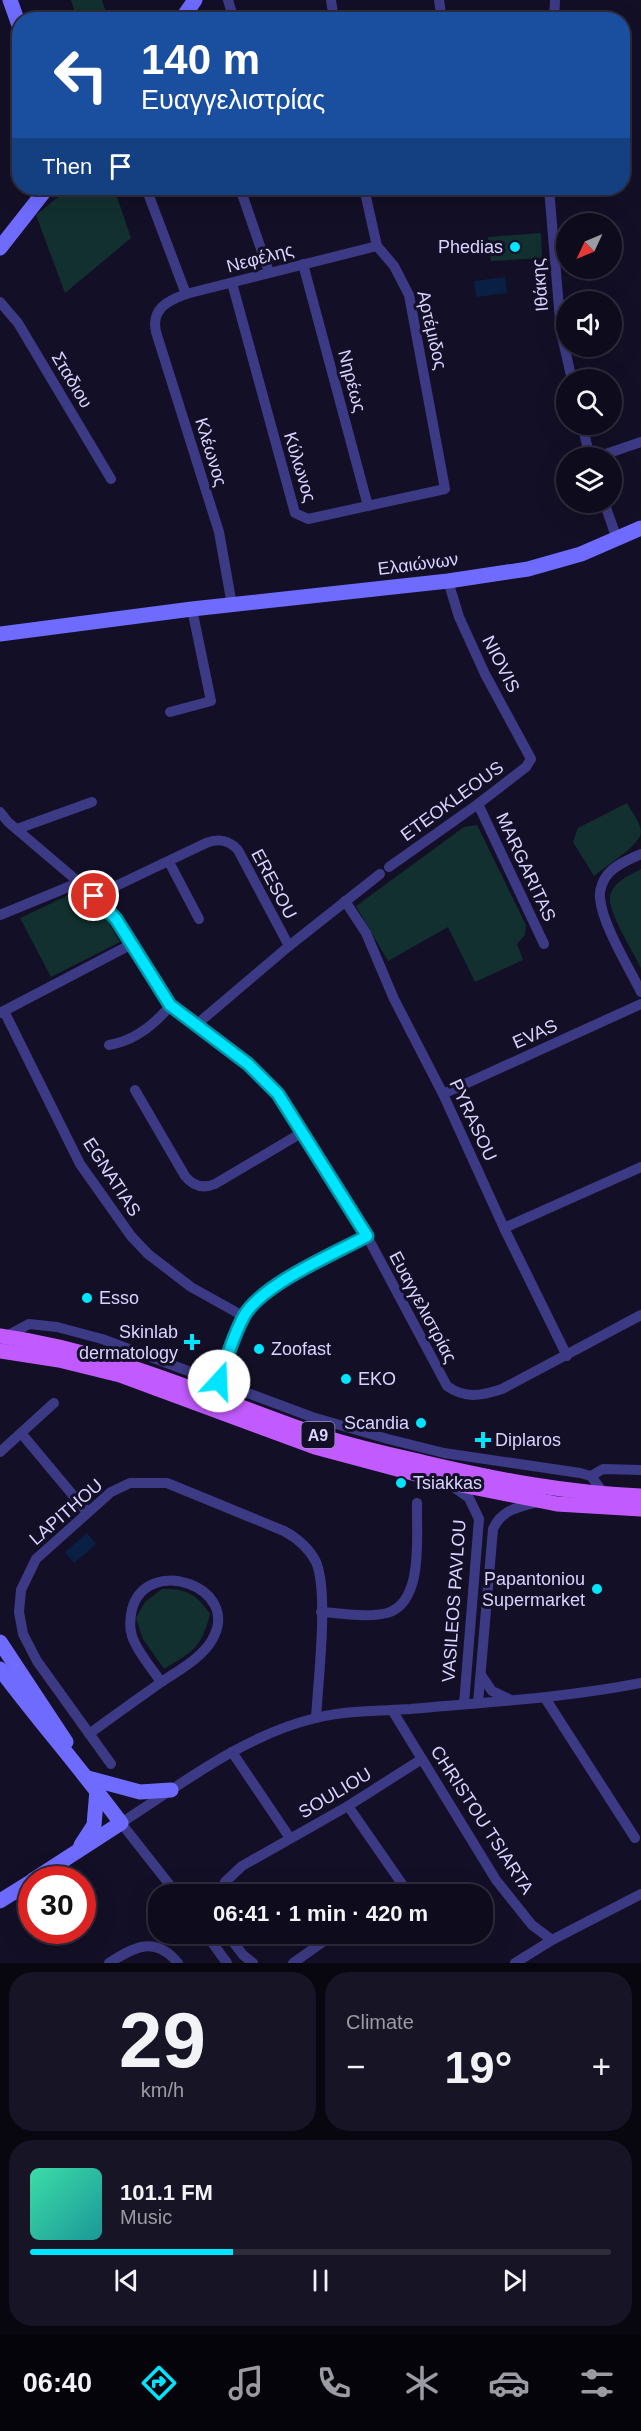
<!DOCTYPE html>
<meta charset="utf-8">
<style>
body{margin:0;font-family:Helvetica,sans-serif;background:#171425;color:#f1f3f6;height:100vh;display:flex;flex-direction:column;font-size:22px;white-space:nowrap}
*{box-sizing:border-box;margin:0}
p{font-size:20px;color:#9b9ba3}
.icon{flex:none;width:33px;height:33px;fill:none;stroke:currentColor;stroke-width:2;stroke-linecap:round;stroke-linejoin:round}
.map{position:relative;height:1963px;overflow:hidden}
.side{display:flex;flex-direction:column;gap:9px;padding:9px;background:#08060f;flex:1}
.side>*{flex:none}
.hud{position:absolute;left:12px;top:12px;width:618px;height:183px;border-radius:24px;box-shadow:0 6px 24px #0002,0 0 0 2px #2e2b3b;background:#1a4fa0;color:#fff;overflow:hidden}
.needle{width:39px;rotate:226deg}
.tools{position:absolute;left:556px;top:213px;display:grid;gap:12px}
.tools a{display:grid;place-items:center;width:66px;height:66px;border-radius:50%;background:#0e0b1c;box-shadow:0 6px 24px #0002,0 0 0 2px #2e2b3b;font-size:30px}
.speed{position:absolute;left:18px;top:1866px;display:flex;gap:12px;font-size:30px;font-weight:700;text-align:center}
.speed>*{display:grid;place-content:center;width:78px;height:78px;border-radius:50%;background:#0e0b1c;box-shadow:0 6px 24px #0002,0 0 0 2px #2e2b3b;line-height:1}
.speed .limit{border:9px solid #d22;background:#fff;color:#111}
.pin{position:absolute;display:grid;place-items:center;width:51px;height:51px;color:#fff;margin:-26px;border:3px solid #fff;border-radius:50%;box-shadow:0 2px 6px #0007}
.me{position:absolute;width:66px;margin:-33px;rotate:20deg;stroke-linejoin:round;filter:drop-shadow(0 0 4px #0008)}
.turn{display:flex;align-items:center;gap:21px;height:126px;padding:0 30px;font-size:27px}
.turn .icon{width:78px;height:78px;stroke-width:2.5}
.turn b{display:block;font-size:42px;line-height:51px}
.then{display:flex;align-items:center;height:57px;padding:0 30px;background:#0003;gap:12px;font-size:22px}
.big{font-size:45px;font-weight:700;line-height:1.1}
.side .tile{flex:1;display:flex;flex-direction:column;justify-content:center;gap:9px;min-width:0;padding:0 21px;border-radius:24px;background:#171425}
.side .dial{align-items:center;gap:0}
.dial b{font-size:78px;line-height:1}
.song{display:flex;align-items:center;gap:18px}
.cover{width:72px;height:72px;border-radius:9px;background:linear-gradient(135deg,hsl(160 70% 55%),hsl(180 70% 35%))}
.played{height:6px;border-radius:3px;background:linear-gradient(90deg,#00e5ff 35%,#2e2b3b 35%)}
.keys{display:flex;justify-content:space-around;direction:ltr}
.heat{display:flex;justify-content:space-between;align-items:center;font-size:33px;direction:ltr}
.side .tiles{flex:1;display:grid;gap:9px;grid-template-columns:1fr 1fr}
.tile:last-child{grid-column:span 2}
.trip{position:absolute;left:148px;top:1884px;width:345px;height:60px;border-radius:24px;background:#0e0b1c;box-shadow:0 6px 24px #0002,0 0 0 2px #2e2b3b;font-weight:700;line-height:60px;text-align:center}
.tabs{display:flex;height:96px;justify-content:space-around;align-items:center;background:#06040b;color:#9b9ba3}
.tabs .icon{width:42px;height:42px}
.tabs .active{color:#00e5ff}
.tabs b{font-size:27px;color:#f1f3f6}
.map>svg:first-child{display:block}
.green{fill:#12302f}
.water{fill:#0a1f44}
.lines{fill:none;stroke-linecap:round;stroke-linejoin:round}
.street{stroke:#3d3a85;stroke-width:10}
.secondary{stroke:#6f6bff;stroke-width:15}
.primary{stroke:#c25bff;stroke-width:15}
.route-casing{stroke:#0095a6;stroke-width:15}
.route{stroke:#00e5ff;stroke-width:10}
.poi-dot{fill:#00e5ff;stroke:#130f26;stroke-width:2}
.labels{text-anchor:middle;stroke-width:6;stroke-linejoin:round;paint-order:stroke}
.shield{fill:#130f26;stroke:#9e99be;stroke-width:1.5}
.shield-label{font-size:16px;font-weight:bold;fill:#d9d4ff}
.poi-label{font-size:18px;fill:#d9d4ff;stroke:#130f26;text-anchor:start}
.street-label{font-size:18px;fill:#d9d4ff;stroke:#130f26}
</style>
<div class="map">
<svg width="641" height="1963" viewBox="0 0 641 1963">
<rect width="100%" height="100%" fill="#130f26"/>
<g class="green">
<polygon points="71,0 102,0 108,19 77,19"/>
<polygon points="69,188 114,188 131,238 65,293 36,215"/>
<polygon points="541,233 542,258 491,261 488,237"/>
<path d="M627,803c4,8 14,20 14,29 0,13 -37,35 -47,44l-21,-34 5,-14z"/>
<polygon points="477,825 526,925 525,935 517,944 523,960 475,982 448,927 388,961 356,906 464,827"/>
<path d="M641,869v99c-7,-15 -34,-57 -31,-72 4,-15 20,-21 31,-27z"/>
<polygon points="75,892 107,920 120,942 51,977 20,918"/>
<path d="M162,1589c26,0 34,5 48,25 -9,35 -17,37 -46,55l-21,-30 -7,-21 9,-16z"/>
</g>
<g class="water">
<polygon points="505,277 507,293 476,297 474,281"/>
<polygon points="87,1533 96,1544 74,1563 65,1552"/>
</g>
<g class="lines">
<g class="street">
<polyline points="228,0 234,20"/>
<polyline points="331,0 334,20"/>
<polyline points="439,0 442,20"/>
<polyline points="554,20 555,0"/>
<polyline points="146,188 186,294"/>
<polyline points="240,188 269,272"/>
<polyline points="549,188 561,332 572,380"/>
<polyline points="303,264 368,506"/>
<polyline points="232,283 295,513 308,519 445,489 409,295 394,266 377,246 364,188"/>
<polyline points="0,302 18,323 111,479"/>
<polyline points="582,424 590,458"/>
<polyline points="594,458 641,442"/>
<polyline points="604,502 617,539"/>
<path d="M232,605l-13,-73 -63,-200c-5,-23 11,-31 30,-38l191,-48"/>
<polyline points="170,712 211,701 192,609"/>
<polyline points="478,804 544,944"/>
<path d="M0,812l8,10 87,74 21,23 54,87 78,58 30,30 89,142 80,150c18,13 34,10 55,3l139,-74"/>
<polyline points="17,829 92,802"/>
<path d="M641,854c-11,5 -24,10 -32,19 -6,6 -10,17 -9,25 2,26 29,70 41,94"/>
<polyline points="169,862 199,919"/>
<polyline points="389,867 478,804 526,767 531,759 485,674 459,617 448,581"/>
<path d="M95,896l111,-53c13,-5 23,-3 32,7l51,96"/>
<polyline points="345,901 366,933 394,999 443,1094 504,1228 567,1356"/>
<polyline points="0,915 78,883"/>
<polyline points="4,1011 80,1164 131,1236 148,1254 191,1287 243,1316"/>
<polyline points="0,1013 130,945"/>
<polyline points="196,1025 289,946 380,874"/>
<path d="M109,1045c25,-4 45,-20 61,-39"/>
<path d="M135,1090l50,86c8,10 18,13 30,8l88,-52"/>
<polyline points="443,1094 641,1004"/>
<polyline points="504,1228 641,1167"/>
<polyline points="5,1337 29,1324 57,1327 102,1339 312,1417 388,1439 444,1453 580,1473 591,1476 605,1495"/>
<path d="M219,1381c8,-21 14,-45 25,-65 18,-33 90,-62 123,-80"/>
<polyline points="21,1433 87,1512"/>
<polyline points="0,1452 54,1403"/>
<polyline points="591,1476 603,1469 641,1470"/>
<polyline points="452,1486 469,1498 479,1519 464,1704"/>
<path d="M321,1612c21,1 46,6 66,1 38,-11 29,-80 30,-110"/>
<polyline points="481,1675 492,1691 509,1699"/>
<polyline points="545,1698 635,1838"/>
<path d="M478,1703l15,-174c9,-20 26,-22 45,-27"/>
<polyline points="392,1710 496,1880 532,1925 552,1940"/>
<path d="M89,1734c23,-17 47,-34 71,-51 17,-12 41,-24 52,-43 31,-53 -65,-86 -80,-31 -2,9 -3,18 0,27 5,16 20,32 29,46"/>
<polyline points="232,1752 290,1838"/>
<path d="M111,1764l-74,-103 -14,-27 -4,-22 2,-22 15,-31 75,-67 19,-9h37l117,48c13,7 25,17 32,31 13,30 2,120 0,156"/>
<polyline points="348,1806 409,1894"/>
<path d="M177,1894l-56,-71c59,-38 125,-89 195,-105 31,-8 64,-7 95,-9 77,-7 154,-11 230,-26"/>
<polyline points="219,1894 225,1882 242,1866 348,1806 422,1759"/>
<polyline points="389,1894 402,1885"/>
<polyline points="206,1934 227,1963"/>
<polyline points="227,1934 243,1955 253,1963"/>
<path d="M109,1963c25,-16 46,-28 69,0"/>
<polyline points="293,1963 334,1934"/>
<polyline points="515,1963 552,1940 641,1894"/>
</g>
<g class="secondary">
<polyline points="10,0 20,28"/>
<polyline points="181,20 195,0"/>
<polyline points="0,248 47,188"/>
<polyline points="0,634 192,609 448,581 528,569 581,554 641,528"/>
<polyline points="0,1642 66,1742"/>
<path d="M0,1669c39,52 82,101 121,154l-88,57"/>
<polyline points="88,1778 140,1792 171,1790"/>
<polyline points="81,1845 94,1825 97,1790"/>
<polyline points="0,1901 32,1881"/>
</g>
<g class="primary">
<path d="M0,1336c113,16 206,60 312,97 37,13 76,21 114,30 73,17 140,30 215,33"/>
<polyline points="0,1351 59,1360 120,1375 315,1447 442,1481 557,1504 641,1509"/>
</g>
</g>
<g class="lines">
<defs>
<path id="route" d="M94,896l22,23 54,86 78,59 30,30 89,142c-33,18 -105,48 -123,80 -11,20 -18,44 -25,65"/>
</defs>
<use href="#route" class="route-casing"/>
<use href="#route" class="route"/>
</g>
<g class="poi-dot">
<circle cx="515" cy="247" r="6"/>
<circle cx="87" cy="1298" r="6"/>
<path d="M189 1333h6v6h6v6h-6v6h-6v-6h-6v-6h6z"/>
<circle cx="259" cy="1349" r="6"/>
<circle cx="346" cy="1379" r="6"/>
<circle cx="421" cy="1423" r="6"/>
<path d="M480 1431h6v6h6v6h-6v6h-6v-6h-6v-6h6z"/>
<circle cx="401" cy="1483" r="6"/>
<circle cx="597" cy="1589" r="6"/>
</g>
<g class="labels">
<rect class="shield" x="301.5" y="1422" width="33" height="26" rx="4.5"/>
<g class="shield-label">
<text x="318" y="1441">A9</text>
</g>
<g class="poi-label">
<text x="503" y="253" text-anchor="end">Phedias</text>
<text x="99" y="1304">Esso</text>
<text x="178" y="1338" text-anchor="end">Skinlab<tspan x="178" dy="21">dermatology</tspan></text>
<text x="271" y="1355">Zoofast</text>
<text x="358" y="1385">EKO</text>
<text x="409" y="1429" text-anchor="end">Scandia</text>
<text x="495" y="1446">Diplaros</text>
<text x="413" y="1489">Tsiakkas</text>
<text x="585" y="1585" text-anchor="end">Papantoniou<tspan x="585" dy="21">Supermarket</tspan></text>
</g>
<g class="street-label">
<text transform="translate(260 258) rotate(-15)" y="6">Νεφέλης</text>
<text transform="translate(540 285) rotate(-95)" y="6">Ιθάκης</text>
<text transform="translate(432 330) rotate(77)" y="6">Αρτέμιδος</text>
<text transform="translate(72 380) rotate(59)" y="6">Σταδιου</text>
<text transform="translate(352 381) rotate(75)" y="6">Νηρέως</text>
<text transform="translate(211 452) rotate(73)" y="6">Κλέωνος</text>
<text transform="translate(300 467) rotate(73)" y="6">Κύλωνος</text>
<text transform="translate(418 564) rotate(-7)" y="6">Ελαιώνων</text>
<text transform="translate(501 664) rotate(63)" y="6">NIOVIS</text>
<text transform="translate(452 801) rotate(-36)" y="6">ETEOKLEOUS</text>
<text transform="translate(526 867) rotate(65)" y="6">MARGARITAS</text>
<text transform="translate(274 884) rotate(62)" y="6">ERESOU</text>
<text transform="translate(535 1034) rotate(-24)" y="6">EVAS</text>
<text transform="translate(473 1120) rotate(65)" y="6">PYRASOU</text>
<text transform="translate(112 1177) rotate(57)" y="6">EGNATIAS</text>
<text transform="translate(423 1307) rotate(62)" y="6">Ευαγγελιστρίας</text>
<text transform="translate(66 1512) rotate(-41)" y="6">LAPITHOU</text>
<text transform="translate(454 1601) rotate(-86)" y="6">VASILEOS PAVLOU</text>
<text transform="translate(335 1793) rotate(-31)" y="6">SOULIOU</text>
<text transform="translate(482 1820) rotate(57)" y="6">CHRISTOU TSIARTA</text>
</g>
</g>
</svg>
<div class="tools">
<a><svg class="needle" viewBox="-14 -14 28 28"><path d="M0-13l5 13h-10z" fill="#e53935"/><path d="M0 13l5-13h-10z" fill="#9b9ba3"/></svg></a>
<a><svg class="icon" aria-label="sound" viewBox="0 0 24 24"><path d="M4 9h4l5-4v14l-5-4H4zM17 9q2 3 0 6"/></svg></a>
<a><svg class="icon" aria-label="search" viewBox="0 0 24 24"><circle cx="10" cy="10" r="6"/><path d="M15 15l6 6"/></svg></a>
<a><svg class="icon" aria-label="layers" viewBox="0 0 24 24"><path d="M12 4l9 5-9 5-9-5zM3 14l9 5 9-5"/></svg></a>
</div>
<div class="speed"><div class="limit">30</div></div>
<div class="pin" style="left:94px;top:896px;background:#d93025"><svg class="icon" aria-label="arrive" viewBox="0 0 24 24"><path d="M6 21V4h12l-3 4 3 4H6"/></svg></div>
<svg class="me" style="left:219px;top:1381px" viewBox="-20 -20 40 40"><circle r="19" fill="#fff"/><path d="M0-13L10 11 0 6-10 11z" fill="#00e5ff"/></svg>
<div class="trip">06:41 · 1 min · 420 m</div>
<div class="hud">
<div class="turn"><svg class="icon" aria-label="left" viewBox="0 0 24 24"><path d="M17 20v-9H6M10 6l-5 5 5 5"/></svg><div><b>140 m</b>Ευαγγελιστρίας</div></div>
<div class="then">Then<svg class="icon" aria-label="arrive" viewBox="0 0 24 24"><path d="M6 21V4h12l-3 4 3 4H6"/></svg></div>
</div>
</div>
<section class="side">
<div class="tiles">
<div class="tile dial"><b>29</b><p>km/h</p></div>
<div class="tile"><p>Climate</p>
<div class="heat"><a>−</a><b class="big">19°</b><a>+</a></div>
</div>
<div class="tile">
<div class="song"><i class="cover"></i><div><b>101.1 FM</b><p>Music</p></div></div>
<div class="played"></div>
<div class="keys"><svg class="icon" aria-label="previous" viewBox="0 0 24 24"><path d="M18 5L8 12l10 7zM5 5v14"/></svg><svg class="icon" aria-label="pause" viewBox="0 0 24 24"><path d="M8 5v14M16 5v14"/></svg><svg class="icon" aria-label="next" viewBox="0 0 24 24"><path d="M6 5l10 7-10 7zM19 5v14"/></svg></div>
</div>
</div>
</section>
<nav class="tabs">
<b>06:40</b>
<svg class="icon active" aria-label="directions" viewBox="0 0 24 24"><path d="M12 3l9 9-9 9-9-9zM9 14v-3h6M13 9l2 2-2 2"/></svg>
<svg class="icon" aria-label="music" viewBox="0 0 24 24"><path d="M9 18V5l10-2v13"/><circle cx="6" cy="18" r="3"/><circle cx="16" cy="16" r="3"/></svg>
<svg class="icon" aria-label="phone" viewBox="0 0 24 24"><path d="M5 4h4l2 5-3 2q2 4 5 5l2-3 5 2v4C11 20 4 13 5 4z"/></svg>
<svg class="icon" aria-label="climate" viewBox="0 0 24 24"><path d="M12 3v18M4 7l16 10M4 17L20 7"/></svg>
<svg class="icon" aria-label="car" viewBox="0 0 24 24"><path d="M5 17H2v-5l4-1 3-4h7l3 4 3 1v5h-3M9 17h6M6 11h13"/><circle cx="7" cy="17" r="2"/><circle cx="17" cy="17" r="2"/></svg>
<svg class="icon" aria-label="filters" viewBox="0 0 24 24"><path d="M4 7h16M4 17h16"/><circle cx="9" cy="7" r="2"/><circle cx="15" cy="17" r="2"/></svg>
</nav>
